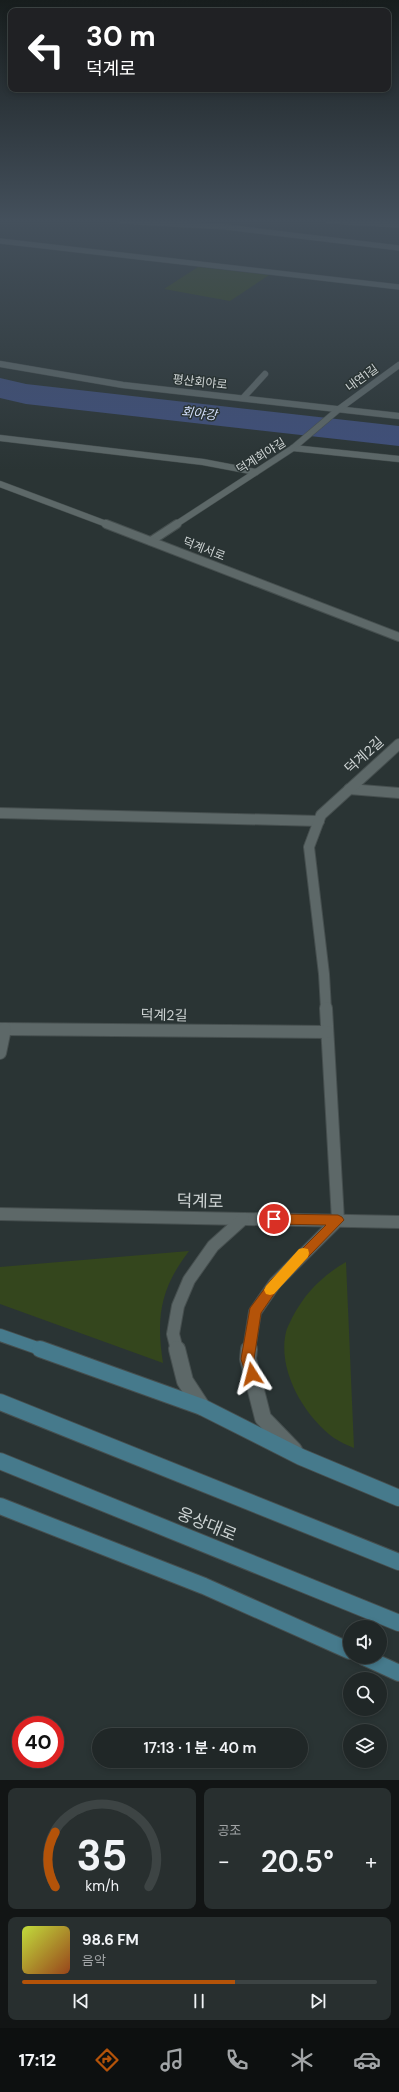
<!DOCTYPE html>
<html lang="ko">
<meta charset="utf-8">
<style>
body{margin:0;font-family:"DM Sans","Noto Sans KR",sans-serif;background:#282f2f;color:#f1f3f6;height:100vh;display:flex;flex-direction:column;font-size:15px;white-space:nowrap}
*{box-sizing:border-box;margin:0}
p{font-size:13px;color:#a2a5a7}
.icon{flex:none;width:22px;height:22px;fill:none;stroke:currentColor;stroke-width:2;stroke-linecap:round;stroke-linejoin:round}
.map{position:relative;height:1780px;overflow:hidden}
.details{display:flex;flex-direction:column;gap:8px;padding:8px;background:#121515;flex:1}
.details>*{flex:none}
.hud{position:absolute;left:8px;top:8px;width:383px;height:84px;border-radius:8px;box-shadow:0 2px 6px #0003,0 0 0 1px #3d4444;background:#202124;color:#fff;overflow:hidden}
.fabs{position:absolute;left:343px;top:1620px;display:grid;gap:8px}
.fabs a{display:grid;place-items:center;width:44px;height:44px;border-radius:50%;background:#202727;box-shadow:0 2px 6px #0003,0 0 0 1px #3d4444;font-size:20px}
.speed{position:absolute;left:12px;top:1716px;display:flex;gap:8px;font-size:20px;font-weight:700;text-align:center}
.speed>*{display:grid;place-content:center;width:52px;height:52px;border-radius:50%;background:#202727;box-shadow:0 2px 6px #0003,0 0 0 1px #3d4444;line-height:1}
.speed .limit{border:6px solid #d22;background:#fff;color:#111}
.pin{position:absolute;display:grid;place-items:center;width:34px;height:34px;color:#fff;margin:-17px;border:2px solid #fff;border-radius:50%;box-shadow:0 1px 4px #0007}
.me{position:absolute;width:44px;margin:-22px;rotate:351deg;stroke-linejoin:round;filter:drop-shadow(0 0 3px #0008)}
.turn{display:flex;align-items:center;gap:14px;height:84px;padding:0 12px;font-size:18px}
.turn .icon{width:52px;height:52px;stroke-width:2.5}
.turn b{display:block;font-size:28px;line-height:34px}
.big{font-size:30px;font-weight:600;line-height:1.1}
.details .card{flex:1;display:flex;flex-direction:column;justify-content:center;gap:6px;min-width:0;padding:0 14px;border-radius:8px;background:#282f2f}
.details .dial{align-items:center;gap:0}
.dial svg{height:104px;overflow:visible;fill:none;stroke:#3d4444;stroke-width:7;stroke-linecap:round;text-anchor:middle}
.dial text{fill:#f1f3f6;stroke:none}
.song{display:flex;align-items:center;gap:12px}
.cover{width:48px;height:48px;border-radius:6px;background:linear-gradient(135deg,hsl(70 70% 55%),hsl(20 70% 35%))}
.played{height:4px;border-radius:2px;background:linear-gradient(90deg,#b45309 60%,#3d4444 60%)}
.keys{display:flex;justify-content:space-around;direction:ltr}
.heat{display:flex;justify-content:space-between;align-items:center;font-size:22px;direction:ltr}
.details .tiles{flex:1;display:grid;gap:8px;grid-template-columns:1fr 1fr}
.card:last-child{grid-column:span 2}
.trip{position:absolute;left:92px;top:1728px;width:216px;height:40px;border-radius:20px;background:#202727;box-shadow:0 2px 6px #0003,0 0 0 1px #3d4444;font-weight:600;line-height:40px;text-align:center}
.menu{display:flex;height:64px;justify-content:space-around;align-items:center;background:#0d1010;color:#a2a5a7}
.menu .icon{width:28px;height:28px}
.menu .active{color:#b45309}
.menu b{font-size:18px;color:#f1f3f6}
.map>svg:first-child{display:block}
.green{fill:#34461d}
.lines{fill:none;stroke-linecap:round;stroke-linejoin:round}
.river{fill:#3f4f7b;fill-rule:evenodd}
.minor-far4-casing{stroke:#464f4f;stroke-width:6}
.minor-far3-casing{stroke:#464f4f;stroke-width:7}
.minor-far2-casing{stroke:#464f4f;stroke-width:10}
.minor-far1-casing{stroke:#464f4f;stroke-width:12}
.minor-casing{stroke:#464f4f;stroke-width:14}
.tertiary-far3-casing{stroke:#464f4f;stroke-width:7}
.tertiary-far2-casing{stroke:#464f4f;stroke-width:10}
.tertiary-far1-casing{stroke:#464f4f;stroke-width:14}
.tertiary-casing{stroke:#464f4f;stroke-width:18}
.secondary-far1-casing{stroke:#464f4f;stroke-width:14}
.secondary-casing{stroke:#464f4f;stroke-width:18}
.minor-far4{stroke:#5d6868;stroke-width:5}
.minor-far3{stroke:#5d6868;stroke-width:6}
.minor-far2{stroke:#5d6868;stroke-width:8}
.minor-far1{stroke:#5d6868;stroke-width:10}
.minor{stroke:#5d6868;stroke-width:12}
.tertiary-far3{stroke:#5d6868;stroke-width:6}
.tertiary-far2{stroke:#5d6868;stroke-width:8}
.tertiary-far1{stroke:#5d6868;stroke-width:12}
.tertiary{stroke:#5d6868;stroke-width:16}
.secondary-far1{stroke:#467a8c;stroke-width:12}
.secondary{stroke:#467a8c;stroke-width:16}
.route{fill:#b45309;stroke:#753606}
.slow{fill:#f59e0b}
.labels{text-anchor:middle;stroke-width:3;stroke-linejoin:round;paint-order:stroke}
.far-street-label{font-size:12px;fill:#cdd3d3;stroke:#2a3434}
.far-water-label{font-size:13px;font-style:italic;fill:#d1ddfa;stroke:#2a3434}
.street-label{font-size:14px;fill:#cdd3d3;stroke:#2a3434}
.near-street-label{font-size:17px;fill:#cdd3d3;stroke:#2a3434}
</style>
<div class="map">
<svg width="399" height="1780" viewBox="0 0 399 1780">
<rect width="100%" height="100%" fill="#2a3434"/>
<g class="green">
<polygon points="198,267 269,275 230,301 164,289"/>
<path d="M189,1251c-29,38 -33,66 -26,112l-163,-59v-37z"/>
<path d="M346,1262l8,186c-7,-3 -14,-6 -20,-10 -30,-22 -57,-68 -48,-106 1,-5 4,-9 6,-14 13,-25 30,-42 54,-56z"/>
</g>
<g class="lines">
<polygon class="river" points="0,378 26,384 399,426 399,446 26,404 0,398"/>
<defs>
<g id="minor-far4">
<polyline points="121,221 226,227 399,248"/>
<polyline points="329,221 399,225"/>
<polyline points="0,241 399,287"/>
</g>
<g id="minor-far3">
<polyline points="0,364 123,385 399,416"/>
<polyline points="243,398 265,374"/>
<polyline points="0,438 203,462 256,472"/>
<polyline points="293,448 399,459"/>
<polyline points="175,525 293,448 339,409 399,365"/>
</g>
<polyline id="minor-far2" points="151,541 177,524"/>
<g id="minor-far1">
<polyline points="349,789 399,793"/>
<polyline points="0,813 319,821"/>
<polyline points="326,1009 324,974 309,847 321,815 399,744"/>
</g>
<g id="minor">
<polyline points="326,1008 338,1220"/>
<polyline points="0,1029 327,1032"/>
<polyline points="0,1053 5,1029"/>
</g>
<polyline id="tertiary-far3" points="0,484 109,525"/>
<polyline id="tertiary-far2" points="106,524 399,637"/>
<g id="tertiary-far1">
<polyline points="0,1214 399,1222"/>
<polyline points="177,1350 173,1334 178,1306 189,1280 213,1246 243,1219"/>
<polyline points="249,1350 255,1312 275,1283 338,1220"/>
</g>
<g id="tertiary">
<polyline points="177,1349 185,1381 202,1407"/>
<polyline points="249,1349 248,1359 263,1418 294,1450"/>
</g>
<polyline id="secondary-far1" points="0,1335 43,1350"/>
<g id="secondary">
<polyline points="40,1349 202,1407 301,1457 399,1498"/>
<polyline points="0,1402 399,1562"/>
<polyline points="0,1461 399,1623"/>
<polyline points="0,1506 204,1586 350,1651"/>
<polyline points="364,1657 399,1673"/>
</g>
</defs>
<use href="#minor-far4" class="minor-far4-casing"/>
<use href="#minor-far3" class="minor-far3-casing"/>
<use href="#minor-far2" class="minor-far2-casing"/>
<use href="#minor-far1" class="minor-far1-casing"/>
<use href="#minor" class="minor-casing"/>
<use href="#tertiary-far3" class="tertiary-far3-casing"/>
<use href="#tertiary-far2" class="tertiary-far2-casing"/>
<use href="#tertiary-far1" class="tertiary-far1-casing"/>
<use href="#tertiary" class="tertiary-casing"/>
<use href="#secondary-far1" class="secondary-far1-casing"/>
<use href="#secondary" class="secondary-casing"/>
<use href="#minor-far4" class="minor-far4"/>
<use href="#minor-far3" class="minor-far3"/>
<use href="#minor-far2" class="minor-far2"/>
<use href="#minor-far1" class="minor-far1"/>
<use href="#minor" class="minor"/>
<use href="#tertiary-far3" class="tertiary-far3"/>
<use href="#tertiary-far2" class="tertiary-far2"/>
<use href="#tertiary-far1" class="tertiary-far1"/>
<use href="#tertiary" class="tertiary"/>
<use href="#secondary-far1" class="secondary-far1"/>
<use href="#secondary" class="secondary"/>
</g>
<linearGradient id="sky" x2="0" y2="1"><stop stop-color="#171d1d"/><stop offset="0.47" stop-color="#44505c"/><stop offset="1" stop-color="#44505c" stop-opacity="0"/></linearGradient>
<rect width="399" height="470" fill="url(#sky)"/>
<polygon class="route" points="274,1214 338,1215 342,1217 344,1220 279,1287 261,1313 254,1359 258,1374 256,1378 252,1379 247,1378 241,1359 250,1308 271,1280 326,1225 274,1224 270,1223 269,1219 270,1216"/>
<polygon class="slow" points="303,1248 308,1249 309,1253 308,1257 274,1294 270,1295 266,1294 264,1290 266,1286 299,1249"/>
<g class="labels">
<g class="far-street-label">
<text transform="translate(362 378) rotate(-36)" y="4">내연1길</text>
<text transform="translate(200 382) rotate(6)" y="4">평산회야로</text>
<text transform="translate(261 456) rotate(-32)" y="4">덕계회야길</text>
<text transform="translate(204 549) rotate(21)" y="4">덕계서로</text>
</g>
<g class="far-water-label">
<text transform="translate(199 413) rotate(6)" y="5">회야강</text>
</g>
<g class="street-label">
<text transform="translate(364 755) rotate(-42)" y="5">덕계2길</text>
<text transform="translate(164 1015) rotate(1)" y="5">덕계2길</text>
</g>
<g class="near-street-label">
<text transform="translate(200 1201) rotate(1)" y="6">덕계로</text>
<text transform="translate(207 1524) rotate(22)" y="6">웅상대로</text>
</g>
</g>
</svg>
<div class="fabs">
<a><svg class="icon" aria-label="sound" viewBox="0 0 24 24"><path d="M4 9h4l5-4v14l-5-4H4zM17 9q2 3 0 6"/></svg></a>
<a><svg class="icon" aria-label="search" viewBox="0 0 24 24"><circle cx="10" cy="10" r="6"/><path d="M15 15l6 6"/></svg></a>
<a><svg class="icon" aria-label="layers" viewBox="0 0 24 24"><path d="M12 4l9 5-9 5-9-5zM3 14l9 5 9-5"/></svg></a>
</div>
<div class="speed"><div class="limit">40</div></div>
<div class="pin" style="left:274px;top:1219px;background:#d93025"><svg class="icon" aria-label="arrive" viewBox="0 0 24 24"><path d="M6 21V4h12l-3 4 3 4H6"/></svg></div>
<svg class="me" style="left:252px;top:1374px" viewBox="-20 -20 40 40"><path d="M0-17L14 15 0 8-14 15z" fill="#b45309" stroke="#fff" stroke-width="4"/></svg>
<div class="trip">17:13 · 1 분 · 40 m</div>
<div class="hud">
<div class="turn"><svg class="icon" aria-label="left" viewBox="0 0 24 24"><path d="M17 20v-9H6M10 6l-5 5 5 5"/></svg><div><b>30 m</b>덕계로</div></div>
</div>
</div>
<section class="details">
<div class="tiles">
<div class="card dial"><svg viewBox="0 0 100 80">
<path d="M14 69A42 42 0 1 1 86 69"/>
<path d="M14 69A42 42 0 0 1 14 27" stroke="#b45309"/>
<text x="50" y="56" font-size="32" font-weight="700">35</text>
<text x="50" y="72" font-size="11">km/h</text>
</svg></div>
<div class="card"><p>공조</p>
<div class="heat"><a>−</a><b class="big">20.5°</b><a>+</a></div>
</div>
<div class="card">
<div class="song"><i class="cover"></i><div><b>98.6 FM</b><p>음악</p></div></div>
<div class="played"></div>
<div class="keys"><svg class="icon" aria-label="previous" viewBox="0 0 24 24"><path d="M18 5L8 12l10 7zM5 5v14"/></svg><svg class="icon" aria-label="pause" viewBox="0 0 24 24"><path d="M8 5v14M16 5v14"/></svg><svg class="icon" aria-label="next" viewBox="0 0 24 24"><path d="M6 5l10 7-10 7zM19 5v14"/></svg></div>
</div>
</div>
</section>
<nav class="menu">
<b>17:12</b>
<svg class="icon active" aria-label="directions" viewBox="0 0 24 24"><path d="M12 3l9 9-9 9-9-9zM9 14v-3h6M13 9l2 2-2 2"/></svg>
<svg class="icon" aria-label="music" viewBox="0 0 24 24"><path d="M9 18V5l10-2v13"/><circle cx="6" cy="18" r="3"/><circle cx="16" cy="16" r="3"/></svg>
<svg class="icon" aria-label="phone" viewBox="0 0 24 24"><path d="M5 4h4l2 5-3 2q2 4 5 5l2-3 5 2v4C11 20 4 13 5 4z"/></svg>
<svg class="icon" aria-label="climate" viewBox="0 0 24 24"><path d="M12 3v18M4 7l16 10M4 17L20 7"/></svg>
<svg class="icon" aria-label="car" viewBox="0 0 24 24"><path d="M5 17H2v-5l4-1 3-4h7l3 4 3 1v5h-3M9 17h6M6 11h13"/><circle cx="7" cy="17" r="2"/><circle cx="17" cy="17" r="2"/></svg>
</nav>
